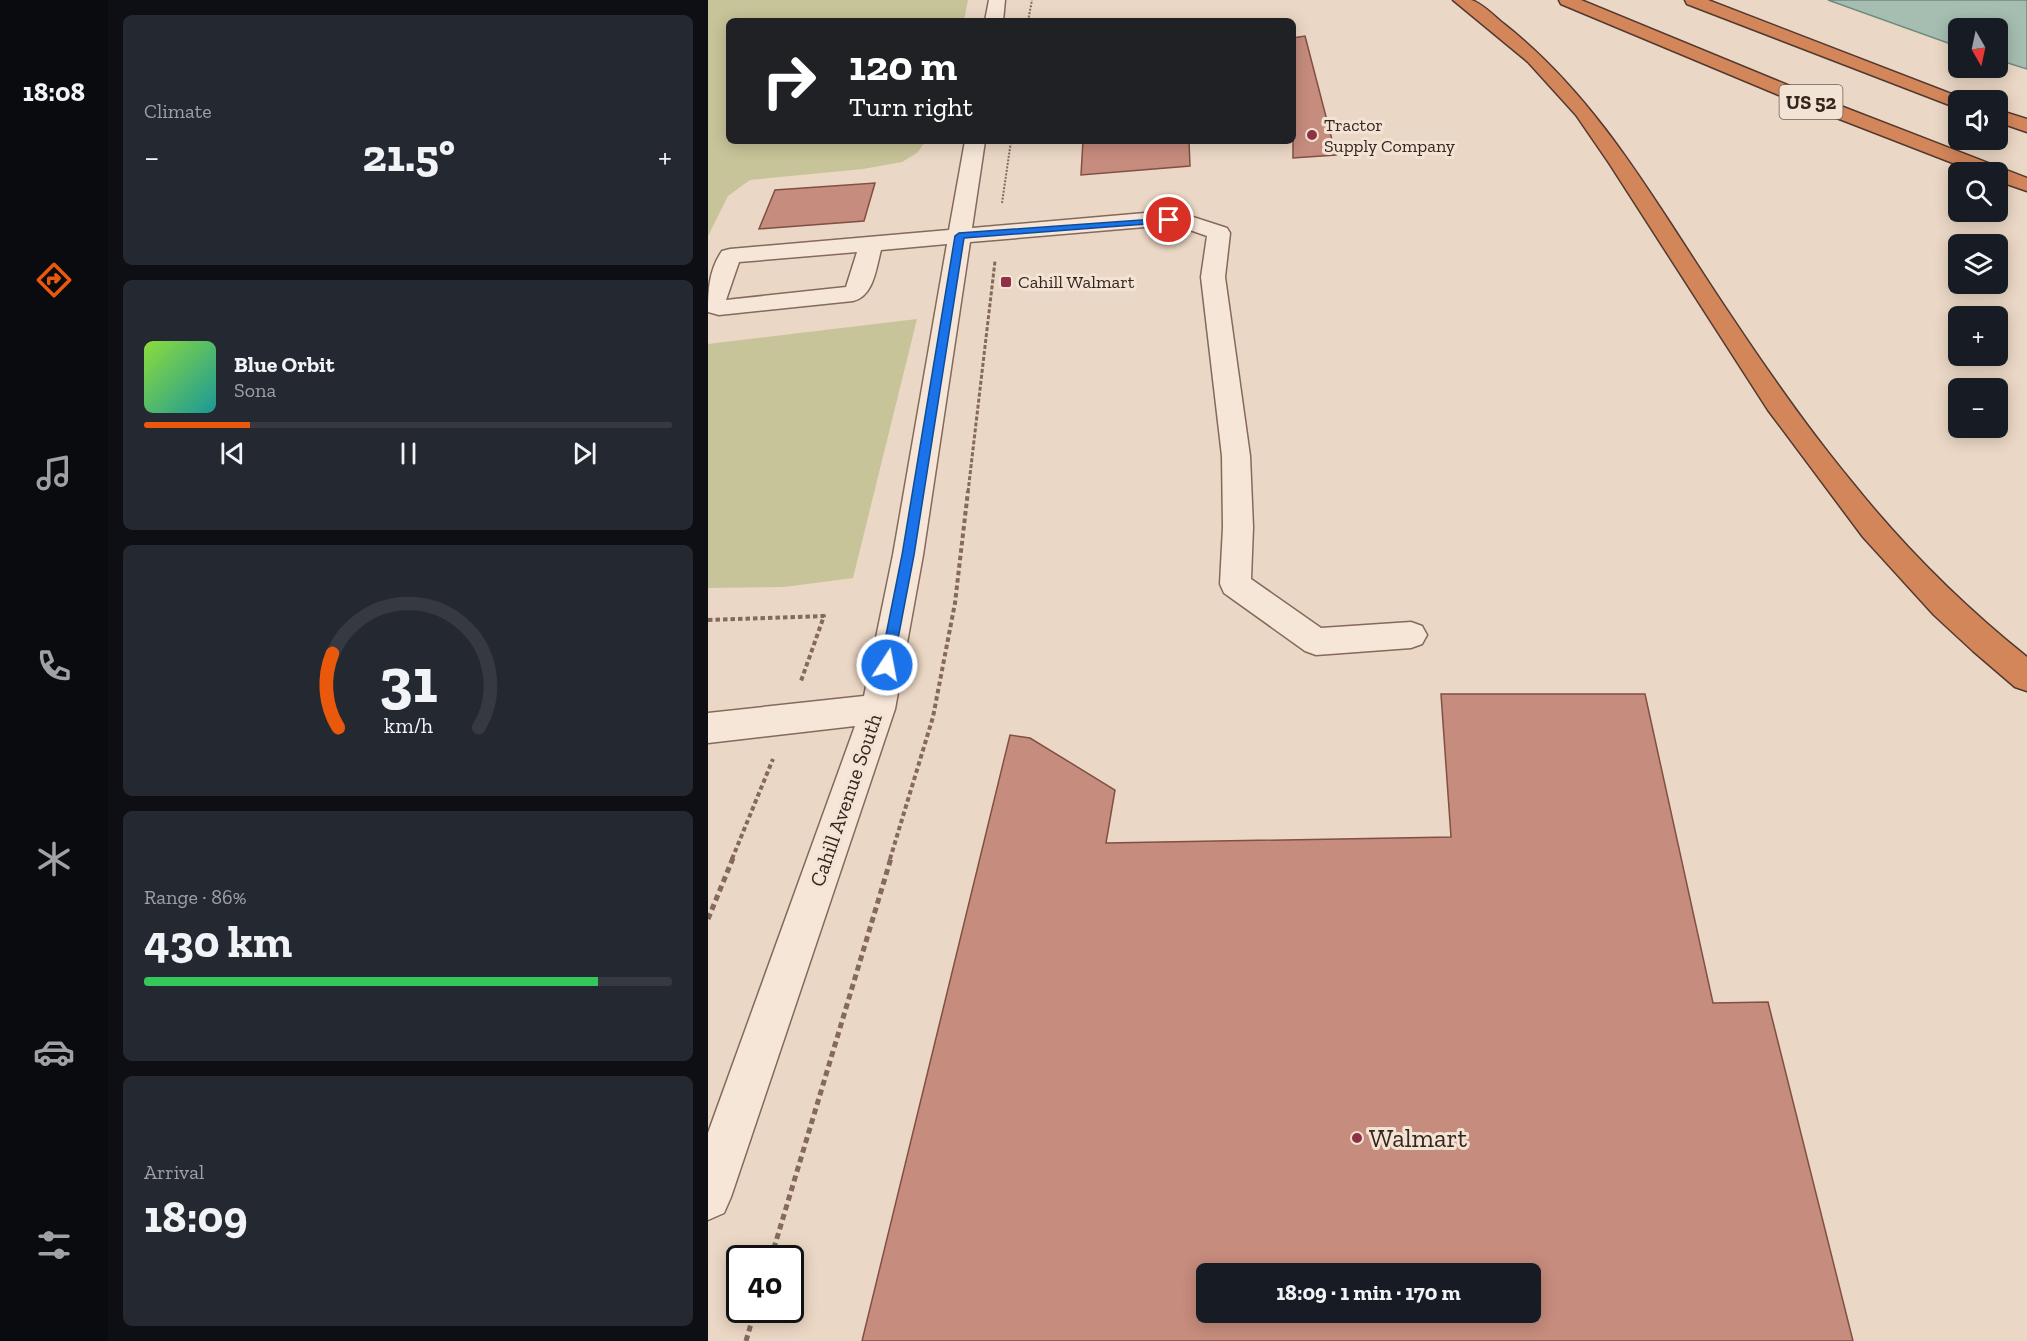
<!DOCTYPE html>
<meta charset="utf-8">
<style>
body{margin:0;font-family:"Zilla Slab",serif;background:#242831;color:#f1f3f6;height:100vh;display:flex;flex-direction:column;font-size:22px;white-space:nowrap}
*{box-sizing:border-box;margin:0}
p{font-size:20px;color:#9ea1a6}
.icon{flex:none;width:33px;height:33px;fill:none;stroke:currentColor;stroke-width:2;stroke-linecap:round;stroke-linejoin:round}
.map{position:relative;flex:1;overflow:hidden}
.sheet{display:flex;flex-direction:column;gap:15px;padding:15px;background:#0d0f14;width:600px}
.sheet>*{flex:none}
.hud{position:absolute;left:18px;top:18px;width:570px;height:126px;border-radius:9px;box-shadow:0 3px 15px #0003;background:#202124;color:#fff;overflow:hidden}
.needle{width:39px;rotate:171deg}
.tools{position:absolute;left:1240px;top:18px;display:grid;gap:12px}
.tools a{display:grid;place-items:center;width:60px;height:60px;border-radius:9px;background:#171b24;box-shadow:0 3px 15px #0003;font-size:30px}
.speed{position:absolute;left:18px;top:1245px;display:flex;gap:12px;font-size:30px;font-weight:700;text-align:center}
.speed>*{display:grid;place-content:center;width:78px;height:78px;border-radius:50%;background:#171b24;box-shadow:0 3px 15px #0003;line-height:1}
.speed .limit{border:3px solid #111;border-radius:9px;background:#fff;color:#111}
.pin{position:absolute;display:grid;place-items:center;width:51px;height:51px;color:#fff;margin:-26px;border:3px solid #fff;border-radius:50%;box-shadow:0 2px 6px #0007}
.me{position:absolute;width:66px;margin:-33px;rotate:11deg;stroke-linejoin:round;filter:drop-shadow(0 0 4px #0008)}
.turn{display:flex;align-items:center;gap:21px;height:126px;padding:0 24px;font-size:27px}
.turn .icon{width:78px;height:78px;stroke-width:2.5}
.turn b{display:block;font-size:42px;line-height:51px}
.big{font-size:45px;font-weight:800;line-height:1.1}
.sheet .card{flex:1;display:flex;flex-direction:column;justify-content:center;gap:9px;min-width:0;padding:0 21px;border-radius:9px;background:#242831}
.sheet .dial{align-items:center;gap:0}
.dial svg{height:156px;overflow:visible;fill:none;stroke:#363941;stroke-width:7;stroke-linecap:round;text-anchor:middle}
.dial text{fill:#f1f3f6;stroke:none}
.song{display:flex;align-items:center;gap:18px}
.cover{width:72px;height:72px;border-radius:9px;background:linear-gradient(135deg,hsl(90 70% 55%),hsl(180 70% 35%))}
.played{height:6px;border-radius:3px;background:linear-gradient(90deg,#ea580c 20%,#363941 20%)}
.keys{display:flex;justify-content:space-around;direction:ltr}
.heat{display:flex;justify-content:space-between;align-items:center;font-size:33px;direction:ltr}
.charge{height:9px;border-radius:4px;background:linear-gradient(90deg,#34c759 86%,#363941 0)}
.trip{position:absolute;left:488px;top:1263px;width:345px;height:60px;border-radius:9px;background:#171b24;box-shadow:0 3px 15px #0003;font-weight:800;line-height:60px;text-align:center}
main{display:flex;flex:1;min-height:0}
.dock{display:flex;flex-direction:column;width:108px;justify-content:space-around;align-items:center;background:#090b0e;color:#9ea1a6}
.dock .icon{width:42px;height:42px}
.dock .current{color:#ea580c}
.dock b{font-size:27px;color:#f1f3f6}
.map>svg:first-child{display:block}
.green{fill:#c8c499}
.water{fill:#a6beb2;stroke:#6e8c7e;stroke-width:1.5}
.building{fill:#c68c7d;stroke:#814f44;stroke-width:1.5;fill-rule:evenodd}
.lines{fill:none;stroke-linecap:round;stroke-linejoin:round}
.minor-casing{stroke:#84695c;stroke-width:3}
.highway-casing{stroke:#523930;stroke-width:3}
.path-far3{stroke:#84695c;stroke-width:2;stroke-dasharray:2 1.5;stroke-linecap:butt}
.path-far2{stroke:#84695c;stroke-width:3;stroke-dasharray:4 2;stroke-linecap:butt}
.path-far1{stroke:#84695c;stroke-width:4;stroke-dasharray:4.5 3;stroke-linecap:butt}
.path{stroke:#84695c;stroke-width:5;stroke-dasharray:6 4;stroke-linecap:butt}
.minor{fill:#f6e6d7;fill-rule:evenodd}
.highway{fill:#d4865b;fill-rule:evenodd}
.route{fill:#1a73e8;stroke:#114b97;stroke-width:1.5}
.poi-dot{fill:#8f3145;stroke:#f3e3d4;stroke-width:2}
.labels{text-anchor:middle;stroke-width:6;stroke-linejoin:round;paint-order:stroke}
.far-poi-label{font-size:18px;fill:#35251f;stroke:#f3e3d4;text-anchor:start}
.shield{fill:#f3e3d4;stroke:#6e5e55;stroke-width:1.5}
.shield-label{font-size:20px;font-weight:bold;fill:#35251f}
.street-label{font-size:21px;fill:#35251f;stroke:#f3e3d4}
.near-poi-label{font-size:26px;fill:#35251f;stroke:#f3e3d4;text-anchor:start}
</style>
<main>
<nav class="dock">
<b>18:08</b>
<svg class="icon current" aria-label="directions" viewBox="0 0 24 24"><path d="M12 3l9 9-9 9-9-9zM9 14v-3h6M13 9l2 2-2 2"/></svg>
<svg class="icon" aria-label="music" viewBox="0 0 24 24"><path d="M9 18V5l10-2v13"/><circle cx="6" cy="18" r="3"/><circle cx="16" cy="16" r="3"/></svg>
<svg class="icon" aria-label="phone" viewBox="0 0 24 24"><path d="M5 4h4l2 5-3 2q2 4 5 5l2-3 5 2v4C11 20 4 13 5 4z"/></svg>
<svg class="icon" aria-label="climate" viewBox="0 0 24 24"><path d="M12 3v18M4 7l16 10M4 17L20 7"/></svg>
<svg class="icon" aria-label="car" viewBox="0 0 24 24"><path d="M5 17H2v-5l4-1 3-4h7l3 4 3 1v5h-3M9 17h6M6 11h13"/><circle cx="7" cy="17" r="2"/><circle cx="17" cy="17" r="2"/></svg>
<svg class="icon" aria-label="filters" viewBox="0 0 24 24"><path d="M4 7h16M4 17h16"/><circle cx="9" cy="7" r="2"/><circle cx="15" cy="17" r="2"/></svg>
</nav>
<section class="sheet">
<div class="card"><p>Climate</p>
<div class="heat"><a>−</a><b class="big">21.5°</b><a>+</a></div>
</div>
<div class="card">
<div class="song"><i class="cover"></i><div><b>Blue Orbit</b><p>Sona</p></div></div>
<div class="played"></div>
<div class="keys"><svg class="icon" aria-label="previous" viewBox="0 0 24 24"><path d="M18 5L8 12l10 7zM5 5v14"/></svg><svg class="icon" aria-label="pause" viewBox="0 0 24 24"><path d="M8 5v14M16 5v14"/></svg><svg class="icon" aria-label="next" viewBox="0 0 24 24"><path d="M6 5l10 7-10 7zM19 5v14"/></svg></div>
</div>
<div class="card dial"><svg viewBox="0 0 100 80">
<path d="M14 69A42 42 0 1 1 86 69"/>
<path d="M14 69A42 42 0 0 1 11 31" stroke="#ea580c"/>
<text x="50" y="56" font-size="32" font-weight="700">31</text>
<text x="50" y="72" font-size="11">km/h</text>
</svg></div>
<div class="card"><p>Range · 86%</p><b class="big">430 km</b><div class="charge"></div></div>
<div class="card"><p>Arrival</p><b class="big">18:09</b></div>
</section>
<div class="map">
<svg width="1319" height="1341" viewBox="0 0 1319 1341">
<rect width="100%" height="100%" fill="#ebd7c5"/>
<g class="green">
<polygon points="0,0 260,0 256,21 21,21 21,141 218,141 209,153 194,162 155,169 42,180 20,196 0,236"/>
<polygon points="209,319 145,578 76,587 0,588 0,344"/>
</g>
<polygon class="water" points="1120,0 1319,0 1319,69 1290,60 1290,28 1251,28 1251,47"/>
<g class="building">
<polygon points="597,36 628,155 585,158 585,38"/>
<polygon points="375,141 481,141 482,166 373,175"/>
<polygon points="167,183 156,221 51,229 67,190"/>
<path d="M733,694h204l68,309 55,-1 85,339h-991l148,-606 20,3 85,52 -9,53 345,-6zM498,1274h324v38h-324z"/>
</g>
<g class="lines">
<defs>
<g id="minor">
<polygon points="281,0 297,0 295,21 277,21"/>
<path d="M257,141h20l-13,87 173,-15 45,3 37,12 3,5 -5,44 25,179 3,71 -2,52 70,49 90,-6 11,4 5,9 -5,9 -11,4 -95,7 -11,-4 -81,-58 -4,-9 3,-57 -1,-71 -21,-179 6,-41 -20,-7 -42,-2 -175,15 -47,313 -28,154 -164,488 -7,16 -16,7v-87l147,-407 -147,17v-30l156,-17 29,-141 54,-311 -66,6c-5,18 -7,46 -28,51l-134,14 -11,-3c0,-22 1,-42 14,-61l8,-2 219,-19zM149,252l-11,35 -120,13 13,-38z"/>
</g>
<g id="highway">
<path d="M745,0c5,0 13,0 18,0 11,3 24,17 33,24 99,78 157,189 227,292 38,57 77,113 120,165 52,65 111,124 176,176v34l-12,-4 -42,-36 -39,-36 -71,-78 -95,-127 -159,-247 -33,-48 -48,-53z"/>
<polygon points="851,0 873,0 1099,93 1319,178 1319,191 1290,181 1290,172 1268,172 1085,101 853,4"/>
<polygon points="977,0 1000,0 1259,100 1251,100 1251,108 1244,106 979,4"/>
<polygon points="1290,110 1319,119 1319,132 1290,122"/>
</g>
</defs>
<use href="#minor" class="minor-casing"/>
<use href="#highway" class="highway-casing"/>
<g class="path-far3">
<polyline points="320,21 324,0"/>
<polyline points="294,203 303,141"/>
</g>
<polyline class="path-far2" points="260,492 287,261"/>
<g class="path-far1">
<polyline points="0,620 116,616 93,681"/>
<polyline points="24,859 65,759"/>
<polyline points="182,859 225,717 247,603 260,491"/>
</g>
<g class="path">
<polyline points="0,919 25,858"/>
<polyline points="63,1258 183,858"/>
<polyline points="38,1341 47,1310"/>
</g>
<use href="#minor" class="minor"/>
<use href="#highway" class="highway"/>
</g>
<polygon class="route" points="461,218 464,219 464,222 256,238 206,555 185,665 183,669 174,669 172,665 194,555 247,236 251,233"/>
<g class="poi-dot">
<circle cx="604" cy="135" r="6"/>
<rect x="292" y="276" width="12" height="12" rx="3"/>
<circle cx="649" cy="1138" r="6"/>
</g>
<g class="labels">
<g class="far-poi-label">
<text x="616" y="131">Tractor<tspan x="616" dy="21">Supply Company</tspan></text>
<text x="310" y="288">Cahill Walmart</text>
</g>
<rect class="shield" x="1071.5" y="85" width="63" height="34" rx="4.5"/>
<g class="shield-label">
<text x="1103" y="109">US 52</text>
</g>
<g class="street-label">
<text transform="translate(138 800) rotate(-71)" y="7">Cahill Avenue South</text>
</g>
<g class="near-poi-label">
<text x="661" y="1147">Walmart</text>
</g>
</g>
</svg>
<div class="tools">
<a><svg class="needle" viewBox="-14 -14 28 28"><path d="M0-13l5 13h-10z" fill="#e53935"/><path d="M0 13l5-13h-10z" fill="#9ea1a6"/></svg></a>
<a><svg class="icon" aria-label="sound" viewBox="0 0 24 24"><path d="M4 9h4l5-4v14l-5-4H4zM17 9q2 3 0 6"/></svg></a>
<a><svg class="icon" aria-label="search" viewBox="0 0 24 24"><circle cx="10" cy="10" r="6"/><path d="M15 15l6 6"/></svg></a>
<a><svg class="icon" aria-label="layers" viewBox="0 0 24 24"><path d="M12 4l9 5-9 5-9-5zM3 14l9 5 9-5"/></svg></a>
<a>+</a>
<a>−</a>
</div>
<div class="speed"><div class="limit">40</div></div>
<div class="pin" style="left:461px;top:220px;background:#d93025"><svg class="icon" aria-label="arrive" viewBox="0 0 24 24"><path d="M6 21V4h12l-3 4 3 4H6"/></svg></div>
<svg class="me" style="left:179px;top:665px" viewBox="-20 -20 40 40"><circle r="17" fill="#1a73e8" stroke="#fff" stroke-width="3"/><path d="M0-11L8 9 0 5-8 9z" fill="#fff"/></svg>
<div class="trip">18:09 · 1 min · 170 m</div>
<div class="hud">
<div class="turn"><svg class="icon" aria-label="right" viewBox="0 0 24 24"><path d="M7 20v-9h11M14 6l5 5-5 5"/></svg><div><b>120 m</b>Turn right</div></div>
</div>
</div>
</main>
